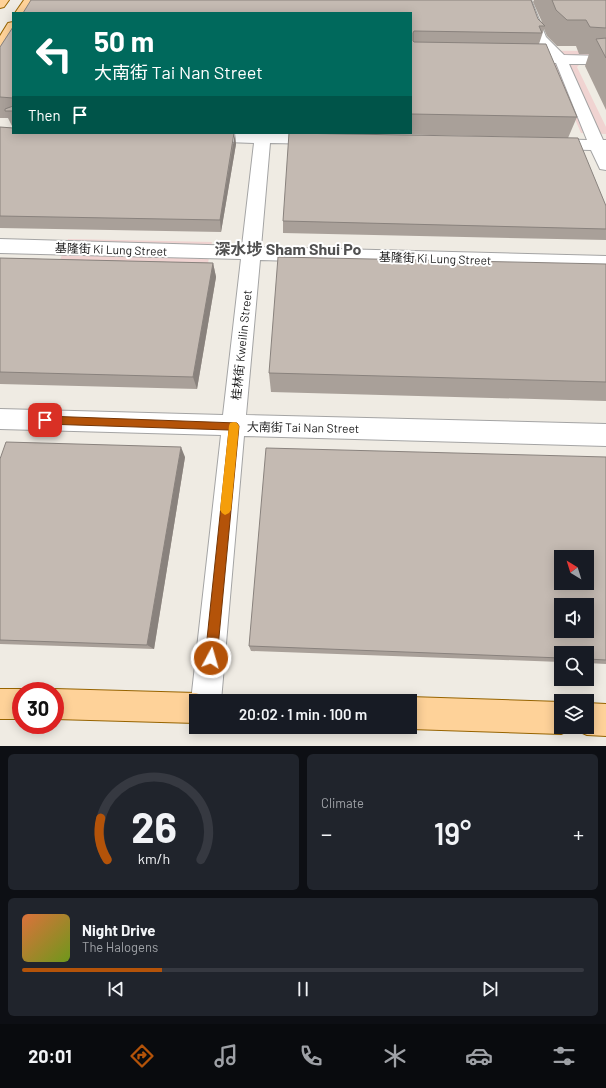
<!DOCTYPE html>
<meta charset="utf-8">
<style>
body{margin:0;font-family:Barlow,"Noto Sans TC",sans-serif;background:#20242c;color:#f1f3f6;height:100vh;display:flex;flex-direction:column;font-size:15px;white-space:nowrap}
*{box-sizing:border-box;margin:0}
p{font-size:13px;color:#9ea1a6}
.icon{flex:none;width:22px;height:22px;fill:none;stroke:currentColor;stroke-width:2;stroke-linecap:round;stroke-linejoin:round}
.map{position:relative;height:746px;overflow:hidden}
.side{display:flex;flex-direction:column;gap:8px;padding:8px;background:#0d0f14;flex:1}
.side>*{flex:none}
.hud{position:absolute;left:12px;top:12px;width:400px;height:122px;border-radius:0px;box-shadow:0 2px 10px #0003;background:#00695c;color:#fff;overflow:hidden}
.needle{width:26px;rotate:322deg}
.buttons{position:absolute;left:554px;top:550px;display:grid;gap:8px}
.buttons a{display:grid;place-items:center;width:40px;height:40px;border-radius:0px;background:#171b24;box-shadow:0 2px 10px #0003;font-size:20px}
.speed{position:absolute;left:12px;top:682px;display:flex;gap:8px;font-size:20px;font-weight:700;text-align:center}
.speed>*{display:grid;place-content:center;width:52px;height:52px;border-radius:50%;background:#171b24;box-shadow:0 2px 10px #0003;line-height:1}
.speed .limit{border:6px solid #d22;background:#fff;color:#111}
.pin{position:absolute;display:grid;place-items:center;width:34px;height:34px;color:#fff;margin:-17px;border-radius:8px;box-shadow:0 2px 6px #0006}
.me{position:absolute;width:44px;margin:-22px;rotate:6deg;stroke-linejoin:round;filter:drop-shadow(0 0 3px #0008)}
.turn{display:flex;align-items:center;gap:14px;height:84px;padding:0 16px;font-size:18px}
.turn .icon{width:52px;height:52px;stroke-width:2.5}
.turn b{display:block;font-size:28px;line-height:34px}
.then{display:flex;align-items:center;height:38px;padding:0 16px;background:#0003;gap:8px;font-size:15px}
.big{font-size:30px;font-weight:600;line-height:1.1}
.side .tile{flex:1;display:flex;flex-direction:column;justify-content:center;gap:6px;min-width:0;padding:0 14px;border-radius:6px;background:#20242c}
.side .dial{align-items:center;gap:0}
.dial svg{height:104px;overflow:visible;fill:none;stroke:#363941;stroke-width:7;stroke-linecap:round;text-anchor:middle}
.dial text{fill:#f1f3f6;stroke:none}
.song{display:flex;align-items:center;gap:12px}
.cover{width:48px;height:48px;border-radius:6px;background:linear-gradient(135deg,hsl(20 70% 55%),hsl(80 70% 35%))}
.played{height:4px;border-radius:2px;background:linear-gradient(90deg,#b45309 25%,#363941 25%)}
.keys{display:flex;justify-content:space-around;direction:ltr}
.heat{display:flex;justify-content:space-between;align-items:center;font-size:22px;direction:ltr}
.side .tiles{flex:1;display:grid;gap:8px;grid-template-columns:1fr 1fr}
.tile:last-child{grid-column:span 2}
.trip{position:absolute;left:189px;top:694px;width:228px;height:40px;border-radius:0px;background:#171b24;box-shadow:0 2px 10px #0003;font-weight:600;line-height:40px;text-align:center}
.menu{display:flex;height:64px;justify-content:space-around;align-items:center;background:#090b0e;color:#9ea1a6}
.menu .icon{width:28px;height:28px}
.menu .active{color:#b45309}
.menu b{font-size:18px;color:#f1f3f6}
.map>svg:first-child{display:block}
.commercial{fill:#f0d3d1}
.lines{fill:none;stroke-linecap:round;stroke-linejoin:round}
.minor-casing{stroke:#a4a4a4;stroke-width:2}
.major-casing{stroke:#976400;stroke-width:2}
.minor{fill:#fff;fill-rule:evenodd}
.major{fill:#fed299;fill-rule:evenodd}
.wall{fill:#a9a099}
.shaded-wall{fill:#89827d}
.building{fill:#c4bab2;stroke:#89827d;fill-rule:evenodd}
.route{fill:#b45309;stroke:#753606}
.slow{fill:#f59e0b}
.labels{text-anchor:middle;stroke-width:4;stroke-linejoin:round;paint-order:stroke}
.street-label{font-size:12px;fill:#1d1d1d;stroke:#fff}
.district-label{font-size:16px;font-weight:bold;fill:#505050;stroke:#fff}
</style>
<div class="map">
<svg width="606" height="746" viewBox="0 0 606 746">
<rect width="100%" height="100%" fill="#efebe3"/>
<g class="commercial">
<polygon points="411,50 606,51 606,66 579,65 577,67 606,127 606,134 581,133 553,68"/>
<polygon points="68,239 212,242 208,263 60,260"/>
</g>
<g class="lines">
<defs>
<g id="minor">
<polygon points="519,0 531,0 546,37 564,55 606,56 606,64 569,64 603,140 606,140 606,170 600,169 591,150 551,149 545,147 543,144 545,141 551,139 587,140 556,63 523,63 518,62 516,59 518,56 549,55 533,38"/>
<polygon points="205,133 319,134 325,136 327,139 325,142 319,144 270,143 261,247 606,256 606,270 260,260 246,415 606,424 606,446 244,436 221,701 196,701 196,712 191,701 221,435 0,429 0,409 223,415 241,259 0,253 0,239 242,246 254,143 199,141 197,138 199,135"/>
</g>
<g id="major">
<polygon points="0,0 9,0 4,7 0,8"/>
<polygon points="24,0 36,0 27,13 15,13"/>
<polygon points="13,22 13,36 5,49 0,50 0,36 8,23"/>
<polygon points="0,689 21,689 27,691 21,691 21,719 0,719"/>
<polygon points="55,689 196,693 207,697 209,701 196,701 196,723 55,719 55,691 49,691"/>
<polygon points="410,697 561,702 561,727 573,727 572,729 561,734 410,729 406,727 410,727 410,701 401,701"/>
<polygon points="587,703 606,704 606,736 587,735 576,730 575,727 587,727"/>
</g>
</defs>
<use href="#minor" class="minor-casing"/>
<use href="#major" class="major-casing"/>
<use href="#minor" class="minor"/>
<use href="#major" class="major"/>
</g>
<g class="wall">
<polygon points="534,0 606,0 606,110 585,66 589,54 579,54 576,46 557,46 547,36 544,29 539,44 577,117 568,138 339,133 411,133 411,13 538,19 542,22 533,2"/>
<polygon points="13,27 13,133 236,144 221,232 0,228 0,127 13,128 8,118 0,118 0,47"/>
<polygon points="606,206 606,240 283,233 283,221"/>
<polygon points="0,258 213,263 216,277 197,389 0,384"/>
<polygon points="606,264 606,401 271,392 269,373"/>
<polygon points="185,457 154,649 0,644 0,459"/>
<polygon points="606,457 606,664 587,663 587,653 561,653 561,662 251,651 249,646"/>
</g>
<g class="shaded-wall">
<polygon points="235,133 236,144 221,232 220,220"/>
<polygon points="213,263 216,277 197,389 193,377"/>
<polygon points="181,447 185,457 154,649 147,645"/>
</g>
<g class="building">
<polygon points="31,0 531,0 538,19 545,26 539,26 542,33 414,31 413,33 413,41 414,42 546,44 577,117 411,114 411,13 23,13"/>
<polygon points="552,0 606,0 606,28 590,27 586,20 567,20 556,10"/>
<polygon points="13,27 13,98 0,97 0,47"/>
<polygon points="606,38 606,58 596,39"/>
<polygon points="13,106 13,111 5,111 5,109"/>
<polygon points="0,127 13,128 13,133 234,133 220,220 0,216"/>
<polygon points="289,133 578,138 606,206 606,229 283,221"/>
<polygon points="278,257 606,264 606,382 269,373"/>
<polygon points="0,258 213,263 193,377 0,372"/>
<polygon points="6,442 181,447 147,645 0,640 0,459"/>
<path d="M266,448l340,9v203l-19,-1v-6h-26v5l-312,-12zM561,557h26v26h-26zM561,605h26v26h-26z"/>
</g>
<polygon class="route" points="45,416 237,423 239,426 217,658 215,662 211,664 207,662 205,658 229,430 45,424 41,423 40,420 41,417"/>
<polygon class="slow" points="234,422 237,423 239,426 231,510 229,513 225,515 222,513 220,510 229,426 230,423"/>
<g class="labels">
<g class="street-label">
<text transform="translate(111 250) rotate(2)" y="4">基隆街 Ki Lung Street</text>
<text transform="translate(435 259) rotate(2)" y="4">基隆街 Ki Lung Street</text>
<text transform="translate(242 345) rotate(-84)" y="4">桂林街 Kweilin Street</text>
<text transform="translate(303 428) rotate(1)" y="4">大南街 Tai Nan Street</text>
</g>
<g class="district-label">
<text x="288" y="255">深水埗 Sham Shui Po</text>
</g>
</g>
</svg>
<div class="buttons">
<a><svg class="needle" viewBox="-14 -14 28 28"><path d="M0-13l5 13h-10z" fill="#e53935"/><path d="M0 13l5-13h-10z" fill="#9ea1a6"/></svg></a>
<a><svg class="icon" aria-label="sound" viewBox="0 0 24 24"><path d="M4 9h4l5-4v14l-5-4H4zM17 9q2 3 0 6"/></svg></a>
<a><svg class="icon" aria-label="search" viewBox="0 0 24 24"><circle cx="10" cy="10" r="6"/><path d="M15 15l6 6"/></svg></a>
<a><svg class="icon" aria-label="layers" viewBox="0 0 24 24"><path d="M12 4l9 5-9 5-9-5zM3 14l9 5 9-5"/></svg></a>
</div>
<div class="speed"><div class="limit">30</div></div>
<div class="pin" style="left:45px;top:420px;background:#d93025"><svg class="icon" aria-label="arrive" viewBox="0 0 24 24"><path d="M6 21V4h12l-3 4 3 4H6"/></svg></div>
<svg class="me" style="left:211px;top:658px" viewBox="-20 -20 40 40"><circle r="17" fill="#b45309" stroke="#fff" stroke-width="3"/><path d="M0-11L8 9 0 5-8 9z" fill="#fff"/></svg>
<div class="trip">20:02 · 1 min · 100 m</div>
<div class="hud">
<div class="turn"><svg class="icon" aria-label="left" viewBox="0 0 24 24"><path d="M17 20v-9H6M10 6l-5 5 5 5"/></svg><div><b>50 m</b>大南街 Tai Nan Street</div></div>
<div class="then">Then<svg class="icon" aria-label="arrive" viewBox="0 0 24 24"><path d="M6 21V4h12l-3 4 3 4H6"/></svg></div>
</div>
</div>
<section class="side">
<div class="tiles">
<div class="tile dial"><svg viewBox="0 0 100 80">
<path d="M14 69A42 42 0 1 1 86 69"/>
<path d="M14 69A42 42 0 0 1 9 37" stroke="#b45309"/>
<text x="50" y="56" font-size="32" font-weight="700">26</text>
<text x="50" y="72" font-size="11">km/h</text>
</svg></div>
<div class="tile"><p>Climate</p>
<div class="heat"><a>−</a><b class="big">19°</b><a>+</a></div>
</div>
<div class="tile">
<div class="song"><i class="cover"></i><div><b>Night Drive</b><p>The Halogens</p></div></div>
<div class="played"></div>
<div class="keys"><svg class="icon" aria-label="previous" viewBox="0 0 24 24"><path d="M18 5L8 12l10 7zM5 5v14"/></svg><svg class="icon" aria-label="pause" viewBox="0 0 24 24"><path d="M8 5v14M16 5v14"/></svg><svg class="icon" aria-label="next" viewBox="0 0 24 24"><path d="M6 5l10 7-10 7zM19 5v14"/></svg></div>
</div>
</div>
</section>
<nav class="menu">
<b>20:01</b>
<svg class="icon active" aria-label="directions" viewBox="0 0 24 24"><path d="M12 3l9 9-9 9-9-9zM9 14v-3h6M13 9l2 2-2 2"/></svg>
<svg class="icon" aria-label="music" viewBox="0 0 24 24"><path d="M9 18V5l10-2v13"/><circle cx="6" cy="18" r="3"/><circle cx="16" cy="16" r="3"/></svg>
<svg class="icon" aria-label="phone" viewBox="0 0 24 24"><path d="M5 4h4l2 5-3 2q2 4 5 5l2-3 5 2v4C11 20 4 13 5 4z"/></svg>
<svg class="icon" aria-label="climate" viewBox="0 0 24 24"><path d="M12 3v18M4 7l16 10M4 17L20 7"/></svg>
<svg class="icon" aria-label="car" viewBox="0 0 24 24"><path d="M5 17H2v-5l4-1 3-4h7l3 4 3 1v5h-3M9 17h6M6 11h13"/><circle cx="7" cy="17" r="2"/><circle cx="17" cy="17" r="2"/></svg>
<svg class="icon" aria-label="filters" viewBox="0 0 24 24"><path d="M4 7h16M4 17h16"/><circle cx="9" cy="7" r="2"/><circle cx="15" cy="17" r="2"/></svg>
</nav>
